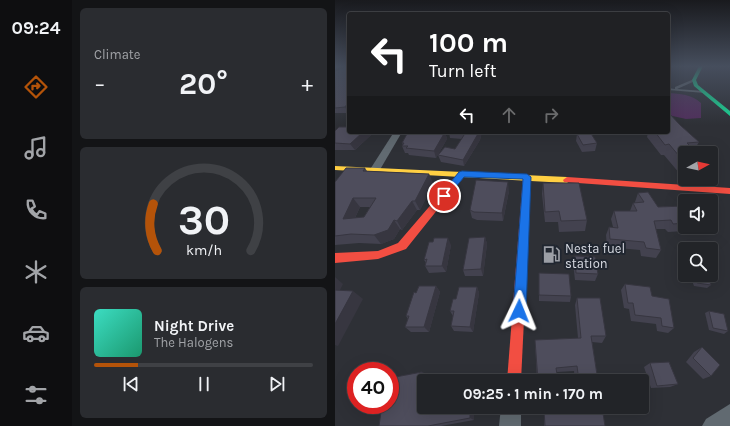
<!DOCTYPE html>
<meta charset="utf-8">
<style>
body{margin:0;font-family:Karla,sans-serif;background:#2a2c30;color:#f1f3f6;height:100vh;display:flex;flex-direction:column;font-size:15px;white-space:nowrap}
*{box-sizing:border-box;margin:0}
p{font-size:13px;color:#a2a4a8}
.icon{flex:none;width:22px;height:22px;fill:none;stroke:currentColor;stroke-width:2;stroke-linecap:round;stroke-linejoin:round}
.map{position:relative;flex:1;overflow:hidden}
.drawer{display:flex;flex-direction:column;gap:8px;padding:8px;background:#131416;width:263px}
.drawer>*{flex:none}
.banner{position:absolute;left:12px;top:12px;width:323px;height:122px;border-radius:4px;box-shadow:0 4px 16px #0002,0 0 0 1px #3f4145;background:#202124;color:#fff;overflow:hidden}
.needle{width:26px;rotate:82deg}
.fabs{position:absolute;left:343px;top:146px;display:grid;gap:8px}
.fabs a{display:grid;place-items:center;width:40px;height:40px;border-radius:4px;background:#222428;box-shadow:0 4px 16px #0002,0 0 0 1px #3f4145;font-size:20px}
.speed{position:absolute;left:12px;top:362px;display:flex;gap:8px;font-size:20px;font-weight:700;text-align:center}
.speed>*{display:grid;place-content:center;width:52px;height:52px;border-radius:50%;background:#222428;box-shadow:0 4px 16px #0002,0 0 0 1px #3f4145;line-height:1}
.speed .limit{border:6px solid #d22;background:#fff;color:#111}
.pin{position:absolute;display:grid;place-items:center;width:34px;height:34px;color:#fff;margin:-17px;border:2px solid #fff;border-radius:50%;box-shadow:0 1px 4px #0007}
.me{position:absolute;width:44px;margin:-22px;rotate:2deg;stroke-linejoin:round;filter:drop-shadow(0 0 3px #0008)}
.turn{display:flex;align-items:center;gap:14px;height:84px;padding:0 16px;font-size:18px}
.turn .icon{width:52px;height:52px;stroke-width:2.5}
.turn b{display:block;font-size:28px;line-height:34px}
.lanes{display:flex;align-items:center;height:38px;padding:0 16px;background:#0003;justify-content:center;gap:20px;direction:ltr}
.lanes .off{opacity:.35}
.big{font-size:30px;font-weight:700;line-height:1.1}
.drawer .widget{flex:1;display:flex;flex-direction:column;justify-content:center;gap:6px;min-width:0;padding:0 14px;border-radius:6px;background:#2a2c30}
.drawer .dial{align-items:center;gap:0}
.dial svg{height:104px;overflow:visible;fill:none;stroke:#3f4145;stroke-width:7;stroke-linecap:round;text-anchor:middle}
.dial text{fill:#f1f3f6;stroke:none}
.song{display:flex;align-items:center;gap:12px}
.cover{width:48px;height:48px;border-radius:6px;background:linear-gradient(135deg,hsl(170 70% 55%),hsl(160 70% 35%))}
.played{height:4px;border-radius:2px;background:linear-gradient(90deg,#b45309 20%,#3f4145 20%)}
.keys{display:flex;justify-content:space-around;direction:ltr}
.heat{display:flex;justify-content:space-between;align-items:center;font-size:22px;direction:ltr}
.trip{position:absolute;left:82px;top:374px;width:232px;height:40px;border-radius:4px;background:#222428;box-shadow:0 4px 16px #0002,0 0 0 1px #3f4145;font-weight:700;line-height:40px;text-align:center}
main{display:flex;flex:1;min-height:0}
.menu{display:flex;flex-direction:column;width:72px;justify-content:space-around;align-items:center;background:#0e0e10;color:#a2a4a8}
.menu .icon{width:28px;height:28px}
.menu .selected{color:#b45309}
.menu b{font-size:18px;color:#f1f3f6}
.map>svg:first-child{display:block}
.green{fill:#502f5c}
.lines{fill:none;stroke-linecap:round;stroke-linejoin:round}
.lane{fill:#616a71;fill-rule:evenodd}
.street{fill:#616a71;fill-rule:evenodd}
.fast{fill:#16e098;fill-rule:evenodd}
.slow{fill:#ffcf43;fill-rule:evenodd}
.jam{fill:#f24e42;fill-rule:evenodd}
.wall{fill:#43424f;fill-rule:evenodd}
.shaded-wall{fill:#373640}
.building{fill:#4e4d5c;stroke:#373640;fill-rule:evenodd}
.route{fill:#1a73e8;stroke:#114b97}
.labels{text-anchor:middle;stroke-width:4;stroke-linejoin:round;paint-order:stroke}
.poi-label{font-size:13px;fill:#d8dbe3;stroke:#202630;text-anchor:start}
</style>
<main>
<nav class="menu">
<b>09:24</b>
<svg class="icon selected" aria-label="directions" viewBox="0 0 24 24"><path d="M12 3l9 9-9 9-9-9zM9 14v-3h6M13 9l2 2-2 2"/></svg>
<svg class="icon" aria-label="music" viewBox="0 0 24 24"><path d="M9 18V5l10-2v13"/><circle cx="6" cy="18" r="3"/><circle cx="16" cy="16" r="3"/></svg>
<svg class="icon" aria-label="phone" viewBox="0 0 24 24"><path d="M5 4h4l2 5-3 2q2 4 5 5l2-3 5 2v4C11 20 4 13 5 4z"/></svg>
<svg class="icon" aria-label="climate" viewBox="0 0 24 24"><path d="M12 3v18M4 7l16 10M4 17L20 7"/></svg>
<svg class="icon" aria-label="car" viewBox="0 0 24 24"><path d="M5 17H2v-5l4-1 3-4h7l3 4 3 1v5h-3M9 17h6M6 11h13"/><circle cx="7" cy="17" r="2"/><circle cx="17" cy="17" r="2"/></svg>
<svg class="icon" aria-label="filters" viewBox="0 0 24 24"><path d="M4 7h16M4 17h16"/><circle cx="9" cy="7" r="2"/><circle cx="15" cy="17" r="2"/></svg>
</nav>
<section class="drawer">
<div class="widget"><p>Climate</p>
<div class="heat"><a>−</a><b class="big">20°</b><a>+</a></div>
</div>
<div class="widget dial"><svg viewBox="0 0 100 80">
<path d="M14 69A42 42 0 1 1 86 69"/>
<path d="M14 69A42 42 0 0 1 11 33" stroke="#b45309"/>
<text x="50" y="56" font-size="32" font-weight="700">30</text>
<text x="50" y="72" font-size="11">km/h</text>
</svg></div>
<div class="widget">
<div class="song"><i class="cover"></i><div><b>Night Drive</b><p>The Halogens</p></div></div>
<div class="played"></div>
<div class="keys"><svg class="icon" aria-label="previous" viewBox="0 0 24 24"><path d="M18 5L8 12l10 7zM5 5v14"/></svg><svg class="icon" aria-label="pause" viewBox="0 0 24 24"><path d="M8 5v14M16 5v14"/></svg><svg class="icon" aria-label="next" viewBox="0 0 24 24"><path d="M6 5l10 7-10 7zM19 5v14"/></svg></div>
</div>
</section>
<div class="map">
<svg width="395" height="426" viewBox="0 0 395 426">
<rect width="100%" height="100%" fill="#2e3036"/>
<path class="green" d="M333,93c13,1 23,1 33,10v15l-15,1 -18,-4z"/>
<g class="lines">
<polygon class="lane" points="359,79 361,80 360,81 342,89 369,91 371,92 370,93 333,90 333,88 340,89 340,87"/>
<g class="street">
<polygon points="59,132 67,132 43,173 35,173 34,171"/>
<polygon points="395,404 395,426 367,426 371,419"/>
<polygon points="166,407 186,407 186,426 164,426"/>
</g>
<polygon class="fast" points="364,66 368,66 361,80 363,85 395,111 395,116 359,86 357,80"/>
<polygon class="slow" points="0,166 232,177 236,180 232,183 0,170"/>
<g class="jam">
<polygon points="124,172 130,172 131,174 71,249 43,259 0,263 0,253 43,251 63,243"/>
<polygon points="192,174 196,177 186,381 172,381 188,177"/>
<polygon points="232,177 395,188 395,194 229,182 228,180"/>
</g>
</g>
<g class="wall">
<polygon points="0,66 14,66 14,111 13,113 0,113"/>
<polygon points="345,125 364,142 359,150 350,153 350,174 345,174 329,155 326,155 312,137 313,133 313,132 333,132"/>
<polygon points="0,131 36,135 20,150 0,150"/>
<polygon points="110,132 112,139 101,158 74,155 73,153 70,153 67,146 68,145 67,143"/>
<polygon points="114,132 147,132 145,140 129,166 106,162 103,155 120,149 127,139 115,138"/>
<polygon points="242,134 262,143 260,151 247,152 241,141"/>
<path d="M30,168l2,3 62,3 4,10 -13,26h-3l-15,20 -2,-1 -6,10 -13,5 -22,-1 -24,2v-63zM25,207h10l-6,10 -9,1z"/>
<polygon points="208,183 252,220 250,231 224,232 223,222 210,222 207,194"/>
<polygon points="174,191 168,221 142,220 137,218 135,210"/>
<polygon points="303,193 323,207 350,206 350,227 369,227 366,230 333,232 330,229 321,229 326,250 321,258 306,256 305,250 272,247 271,235 274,227 278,227 276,219 279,211 295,211 298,203 300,203 300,202"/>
<polygon points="150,237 152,244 148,276 130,276 128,270"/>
<polygon points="98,242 116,245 111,272 94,273 90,266 91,263 89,260"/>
<polygon points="240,256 263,274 260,281 240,280 238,263"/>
<polygon points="204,273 236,296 235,302 204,301"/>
<polygon points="355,275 372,275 376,285 372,288 359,286"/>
<polygon points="290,284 317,296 339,328 333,333 322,331 321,324 296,321 294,309 289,308 286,290"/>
<polygon points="101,286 105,292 94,332 76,332 70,327 73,319 71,316 81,293"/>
<polygon points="142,287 144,293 138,332 119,331 116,326 118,316 115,311 121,299"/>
<polygon points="242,298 271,336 267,343 257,342 263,381 240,381 239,371 222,372 223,381 202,381 200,340 243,338 240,305"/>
<polygon points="374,311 393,331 389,334 374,330 370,313"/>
<polygon points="367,347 376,376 368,379 351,362 359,352"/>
<polygon points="315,363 343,384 335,387 316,388 309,367"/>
<polygon points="87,372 94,376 89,407 139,407 139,420 106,426 44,426"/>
<polygon points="234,407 267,407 270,426 209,426 209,410 234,410"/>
</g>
<g class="shaded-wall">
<polygon points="5,66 12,66 0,77 0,70"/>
<polygon points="12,104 14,107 14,111 13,113 10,107"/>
<polygon points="28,132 34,132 36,135 20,150 15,144"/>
<polygon points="110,132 112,139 101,158 99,151"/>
<polygon points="144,132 147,132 145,140 129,166 128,160"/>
<polygon points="94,174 98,184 85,210 80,201"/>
<polygon points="173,182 174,191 168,221 167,213"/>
<polygon points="18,198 25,207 15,228 8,219"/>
<polygon points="77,201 82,210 67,230 62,221"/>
<polygon points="59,220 65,229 59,239 46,244 39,235"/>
<polygon points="150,237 152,244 148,276 146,269"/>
<polygon points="113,238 116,245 111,272 107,266"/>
<polygon points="0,277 8,284 1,298 0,297"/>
<polygon points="101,286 105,292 94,332 89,327"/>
<polygon points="142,287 144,293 138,332 135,327"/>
<polygon points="18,291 28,299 3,346 0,345 0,324"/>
<polygon points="87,372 94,376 94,381 89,381 89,399 85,398"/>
<polygon points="135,407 139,407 139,420 135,418"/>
</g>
<g class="building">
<polygon points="0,66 5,66 0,70"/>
<polygon points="12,66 14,66 14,104 12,104 10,107 0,108 0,71"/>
<polygon points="333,112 345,125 364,142 352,143 362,153 350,153 350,163 334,144 330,145 320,132 333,132"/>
<polygon points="4,127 14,127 14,132 28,132 15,144 0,143 0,131"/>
<polygon points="73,132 110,132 99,151 71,148 73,146 67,146 69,143 67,143"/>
<polygon points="129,132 144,132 128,160 103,155 110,147 120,149 131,132"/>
<polygon points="255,132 262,143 248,145 242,134"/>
<path d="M11,168h19l-2,3 66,3 -14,27h-3l-15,20 -3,-1 -6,10 -14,5 -23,-1 -16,2v-54zM18,198h23l-12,19 -21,2z"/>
<polygon points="141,180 173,182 167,213 139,212 135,210"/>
<polygon points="208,183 244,183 252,220 226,221 224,211 210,212"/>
<polygon points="313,192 323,207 350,206 350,223 338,224 336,220 319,221 326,250 311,248 309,242 275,239 274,227 283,228 279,211 302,211 298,203 309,202 303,193"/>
<polygon points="150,237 146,269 128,270 134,238"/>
<polygon points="99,238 113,238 107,266 90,266 92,259 89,260 94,242 98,242"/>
<polygon points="240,256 260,257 263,274 241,273"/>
<polygon points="204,273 234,274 236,296 204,295"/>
<polygon points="359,275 372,275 376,285 362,283"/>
<polygon points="290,284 315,287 317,296 334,299 339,328 327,326 326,318 300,315 298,303 293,303"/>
<polygon points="84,286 101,286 89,327 70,327 74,316 71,316 79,292 81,293"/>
<polygon points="124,287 142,287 135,327 116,326 119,311 115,311 118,299 121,299"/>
<polygon points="0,290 18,291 0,324"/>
<polygon points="242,298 265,298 271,336 256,336 263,381 244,381 242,366 221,368 223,381 203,381 200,340 246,338"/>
<polygon points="374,311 389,314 393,331 378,328"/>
<polygon points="367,347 385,365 376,376 358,358"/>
<polygon points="334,362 343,384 322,386 315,363"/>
<polygon points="87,372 85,398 89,397 89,407 135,407 135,418 93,426 44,426 47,405 55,405 55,378"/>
<polygon points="237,407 267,407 270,426 210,426 209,410 237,410"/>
</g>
<linearGradient id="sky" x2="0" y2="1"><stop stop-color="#191a1e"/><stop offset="0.53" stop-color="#464e5d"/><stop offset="1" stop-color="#464e5d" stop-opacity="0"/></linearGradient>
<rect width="395" height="125" fill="url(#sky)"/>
<polygon class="route" points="127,171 192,174 196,177 191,311 189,316 184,318 180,316 178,311 188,179 129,177 112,198 106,198 105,196 106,194 124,172"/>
<defs>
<symbol id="fuel-bare" viewBox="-9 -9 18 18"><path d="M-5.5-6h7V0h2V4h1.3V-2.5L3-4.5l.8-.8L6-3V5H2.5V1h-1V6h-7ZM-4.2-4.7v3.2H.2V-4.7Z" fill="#9c9fa6" stroke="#202630" stroke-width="2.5" paint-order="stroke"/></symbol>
</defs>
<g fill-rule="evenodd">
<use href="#fuel-bare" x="204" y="242" width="25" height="25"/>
</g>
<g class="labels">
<g class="poi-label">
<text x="230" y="253">Nesta fuel<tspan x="230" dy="15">station</tspan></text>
</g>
</g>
</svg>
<div class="fabs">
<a><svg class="needle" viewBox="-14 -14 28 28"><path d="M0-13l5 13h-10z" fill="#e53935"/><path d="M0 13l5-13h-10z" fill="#a2a4a8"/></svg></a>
<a><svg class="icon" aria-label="sound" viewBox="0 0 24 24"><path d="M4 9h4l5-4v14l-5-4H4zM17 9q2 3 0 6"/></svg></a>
<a><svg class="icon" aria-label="search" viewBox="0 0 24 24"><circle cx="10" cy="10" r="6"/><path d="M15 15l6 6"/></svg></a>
</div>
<div class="speed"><div class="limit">40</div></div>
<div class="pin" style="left:109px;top:196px;background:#d93025"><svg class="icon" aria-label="arrive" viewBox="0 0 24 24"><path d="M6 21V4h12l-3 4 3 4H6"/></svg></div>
<svg class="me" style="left:184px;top:311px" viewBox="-20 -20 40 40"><path d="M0-17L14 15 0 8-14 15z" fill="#1a73e8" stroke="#fff" stroke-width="4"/></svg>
<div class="trip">09:25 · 1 min · 170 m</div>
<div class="banner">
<div class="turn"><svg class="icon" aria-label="left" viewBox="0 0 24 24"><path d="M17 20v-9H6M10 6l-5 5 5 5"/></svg><div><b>100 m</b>Turn left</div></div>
<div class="lanes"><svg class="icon" aria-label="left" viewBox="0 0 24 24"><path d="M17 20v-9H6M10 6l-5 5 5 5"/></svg><svg class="icon off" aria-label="ahead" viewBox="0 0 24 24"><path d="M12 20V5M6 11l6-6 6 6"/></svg><svg class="icon off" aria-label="right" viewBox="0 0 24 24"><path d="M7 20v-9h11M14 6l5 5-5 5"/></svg></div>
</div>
</div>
</main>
